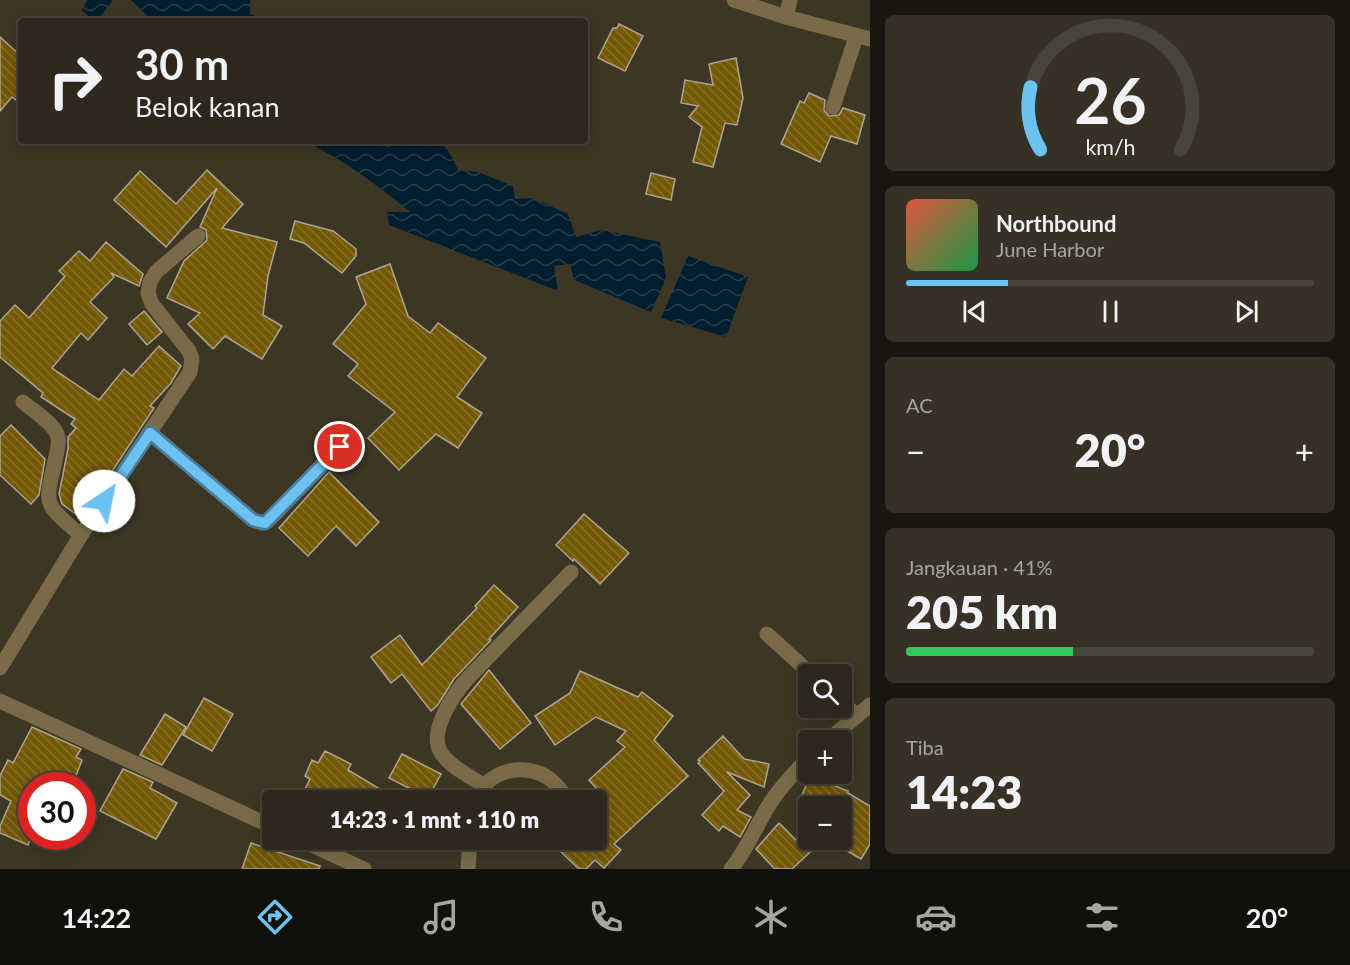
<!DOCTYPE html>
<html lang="id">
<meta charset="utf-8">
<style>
body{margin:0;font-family:Lato,sans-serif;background:#363025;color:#f1f3f6;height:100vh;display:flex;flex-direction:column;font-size:22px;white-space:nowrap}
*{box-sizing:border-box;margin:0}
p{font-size:20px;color:#a7a6a3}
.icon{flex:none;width:33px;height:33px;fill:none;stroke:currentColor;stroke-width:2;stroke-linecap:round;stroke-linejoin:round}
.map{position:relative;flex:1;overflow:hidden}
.side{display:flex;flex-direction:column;gap:15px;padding:15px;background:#19160f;width:480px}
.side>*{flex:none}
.guide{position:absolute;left:18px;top:18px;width:570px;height:126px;border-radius:6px;box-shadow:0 3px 15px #0003,0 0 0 2px #49443b;background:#2e281c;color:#f1f3f6;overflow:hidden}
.controls{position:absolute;left:798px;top:664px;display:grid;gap:12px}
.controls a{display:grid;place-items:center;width:54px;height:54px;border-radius:6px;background:#2e281c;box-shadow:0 3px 15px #0003,0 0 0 2px #49443b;font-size:30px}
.speed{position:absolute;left:18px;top:772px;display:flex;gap:12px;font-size:30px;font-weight:700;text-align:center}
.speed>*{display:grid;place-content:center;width:78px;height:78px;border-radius:50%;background:#2e281c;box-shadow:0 3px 15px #0003,0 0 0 2px #49443b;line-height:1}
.speed .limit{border:9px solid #d22;background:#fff;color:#111}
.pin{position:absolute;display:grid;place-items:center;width:51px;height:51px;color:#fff;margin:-26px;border:3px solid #fff;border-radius:50%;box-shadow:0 2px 6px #0007}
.me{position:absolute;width:66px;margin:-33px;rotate:34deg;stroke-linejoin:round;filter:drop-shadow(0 0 4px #0008)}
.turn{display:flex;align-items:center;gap:21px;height:126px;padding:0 18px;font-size:27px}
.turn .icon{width:78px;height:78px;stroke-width:2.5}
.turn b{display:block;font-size:42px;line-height:51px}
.big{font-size:45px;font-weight:800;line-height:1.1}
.side .card{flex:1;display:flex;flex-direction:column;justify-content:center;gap:9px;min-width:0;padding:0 21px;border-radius:9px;background:#363025}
.side .dial{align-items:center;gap:0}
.dial svg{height:156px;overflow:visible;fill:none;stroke:#49443b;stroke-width:7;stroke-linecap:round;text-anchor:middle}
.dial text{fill:#f1f3f6;stroke:none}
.song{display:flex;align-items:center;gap:18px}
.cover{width:72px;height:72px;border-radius:9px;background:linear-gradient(135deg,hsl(10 70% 55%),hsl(140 70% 35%))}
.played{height:6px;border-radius:3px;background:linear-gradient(90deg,#6dc2f3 25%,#49443b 25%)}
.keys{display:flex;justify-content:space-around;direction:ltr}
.heat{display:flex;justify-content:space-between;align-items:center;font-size:33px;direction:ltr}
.charge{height:9px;border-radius:4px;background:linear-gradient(90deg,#34c759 41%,#49443b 0)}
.trip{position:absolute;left:262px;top:790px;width:345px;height:60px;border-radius:6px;background:#2e281c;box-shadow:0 3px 15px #0003,0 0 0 2px #49443b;font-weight:800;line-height:60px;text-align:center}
.menu{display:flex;height:96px;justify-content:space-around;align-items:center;background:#12100b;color:#a7a6a3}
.menu .icon{width:42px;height:42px}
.menu .current{color:#6dc2f3}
.menu b{font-size:27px;color:#f1f3f6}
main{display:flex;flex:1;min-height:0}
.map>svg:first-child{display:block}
.water{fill:url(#water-waves)}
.building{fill:url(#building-back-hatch);stroke:#aea692;stroke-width:1.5}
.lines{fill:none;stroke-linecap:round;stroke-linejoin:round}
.minor{stroke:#796b48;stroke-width:15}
.route-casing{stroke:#477e9e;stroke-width:15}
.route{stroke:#6dc2f3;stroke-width:10}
</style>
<main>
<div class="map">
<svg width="870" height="869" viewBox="0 0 870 869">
<defs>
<pattern id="water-waves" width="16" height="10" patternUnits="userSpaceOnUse" patternTransform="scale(1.5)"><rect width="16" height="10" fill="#001e2e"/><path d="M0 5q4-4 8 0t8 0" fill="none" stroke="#243e4b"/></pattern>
<pattern id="building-back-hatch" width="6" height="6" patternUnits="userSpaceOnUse" patternTransform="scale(1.5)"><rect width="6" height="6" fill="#735906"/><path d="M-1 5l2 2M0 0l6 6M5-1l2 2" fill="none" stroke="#867029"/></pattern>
</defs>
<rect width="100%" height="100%" fill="#3d3625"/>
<g class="water">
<polygon points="87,0 113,0 100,17 93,21 82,10"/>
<polygon points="131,0 250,0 250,14 263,19 263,21 153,21"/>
<path d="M302,141h64l23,6 7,-6h41c11,6 17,19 21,29l20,2 35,14 2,13 17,-1 36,16 8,23 25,-7 59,12 6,36 -15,34 -77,-32 -4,-16 -16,2 4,25 -169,-66 -2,-13h24c-31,-24 -72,-57 -109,-71z"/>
<polygon points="688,256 748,277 726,337 661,318"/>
</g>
<g class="building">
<polygon points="619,24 643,36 625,71 598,58 613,28 617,28"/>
<polygon points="0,37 21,56 21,104 12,97 0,111"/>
<polygon points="736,58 743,98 737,125 725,123 713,167 693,162 702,127 689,117 698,106 681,103 685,80 713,85 709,64"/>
<polygon points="809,93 825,100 824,110 829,116 839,115 843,108 865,115 857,144 831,136 820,162 781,144 800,101 804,103"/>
<polygon points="207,170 243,204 222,228 277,242 268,276 263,315 282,326 262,359 225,336 213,349 188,324 200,313 167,298 184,261 207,240 206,230 200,227 217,188 166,247 114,200 140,171 176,204"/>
<polygon points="651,173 675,179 671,200 646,194"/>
<polygon points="295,221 333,231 356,249 356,256 342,273 304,243 290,239"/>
<polygon points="106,242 143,274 139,286 111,273 114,277 90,302 107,318 88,340 81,333 52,368 99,400 124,369 132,376 159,346 181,366 171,383 150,406 154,408 81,518 62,504 59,494 68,449 68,437 76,428 71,424 75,419 41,397 43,393 0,357 0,321 15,305 29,318 65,276 59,271 79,251 90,261"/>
<polygon points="390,264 408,316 430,333 438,323 486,358 457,397 482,413 458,448 436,434 399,470 368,438 395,412 348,376 358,364 333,344 366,304 356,277"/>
<polygon points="144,311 162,332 147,345 129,324"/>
<polygon points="11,425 45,459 39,495 31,504 0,475 0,436"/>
<polygon points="329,472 379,522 356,546 336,526 308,556 279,528"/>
<polygon points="584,514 629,553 600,584 574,559 573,561 556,545"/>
<polygon points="494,585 518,607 489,639 491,640 454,679 437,706 431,711 402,674 391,683 371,657 400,635 422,665 477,608 475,606"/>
<polygon points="489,670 531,723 500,749 461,704"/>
<polygon points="580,671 638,697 642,692 673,716 654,740 688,776 614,844 621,850 604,868 595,860 586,869 579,869 560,851 570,840 597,840 597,789 589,780 625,747 617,741 626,731 596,717 555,745 535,716 570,693"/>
<polygon points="204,698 233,714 212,751 183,735"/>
<polygon points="165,714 186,727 162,765 140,755"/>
<polygon points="32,727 81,749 76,757 82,760 72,786 32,786 32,836 28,845 0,833 0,826 11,801 0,795 0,776 8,760 13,763"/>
<polygon points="723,736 744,759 769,764 764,787 727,772 750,795 737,810 751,817 740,837 723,826 719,831 702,815 724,791 698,763 700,761 698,760"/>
<polygon points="325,751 351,764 348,770 400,801 326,801 304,791 310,779 305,776 312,760 318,763"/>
<polygon points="402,754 441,774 428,798 389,778"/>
<polygon points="123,769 153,782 150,788 177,803 156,839 100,811"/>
<polygon points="810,776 848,791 848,793 870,806 870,844 861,859 842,848 842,807 815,807 800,801 806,795 802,795"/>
<polygon points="779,823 796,840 823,840 792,869 775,869 756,849"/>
<polygon points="251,843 320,866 319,869 242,869"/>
</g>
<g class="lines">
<g class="minor">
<polyline points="734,0 786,17 870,39"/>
<polyline points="786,17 790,0"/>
<polyline points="833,107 856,37"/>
<path d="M23,402c10,9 28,19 34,32 3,7 1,15 -1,22 -10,49 -16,45 25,79"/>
<polyline points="150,433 253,520 262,523 268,521 340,447"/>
<polyline points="767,634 812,675"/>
<polyline points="0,668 81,535 190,372 192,359 189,351 152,304 148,293 150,282 156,272 198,236"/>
<polyline points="0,701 273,827"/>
<polyline points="842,702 856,715"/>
<polyline points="827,741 870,705"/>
<path d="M483,785c-13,-9 -35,-19 -43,-34 -11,-21 14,-57 27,-72l104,-107"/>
<path d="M477,801c8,-31 48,-40 73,-22 8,6 13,14 18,22"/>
<polyline points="301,840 364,869"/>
<polyline points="468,869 470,840"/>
<path d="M731,869c16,-20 25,-43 38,-64 11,-18 25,-32 39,-47"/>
</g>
</g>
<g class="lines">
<defs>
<polyline id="route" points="104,501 150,433 253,520 265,523 340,447"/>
</defs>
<use href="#route" class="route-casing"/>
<use href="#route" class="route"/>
</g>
</svg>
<div class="controls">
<a><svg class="icon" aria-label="search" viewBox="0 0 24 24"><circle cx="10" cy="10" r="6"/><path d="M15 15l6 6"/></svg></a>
<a>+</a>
<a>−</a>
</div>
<div class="speed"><div class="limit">30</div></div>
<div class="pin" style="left:340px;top:447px;background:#d93025"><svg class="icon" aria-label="arrive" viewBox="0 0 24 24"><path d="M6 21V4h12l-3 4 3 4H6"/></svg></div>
<svg class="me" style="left:104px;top:501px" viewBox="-20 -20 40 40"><circle r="19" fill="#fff"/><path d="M0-13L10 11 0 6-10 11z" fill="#6dc2f3"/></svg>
<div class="trip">14:23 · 1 mnt · 110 m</div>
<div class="guide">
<div class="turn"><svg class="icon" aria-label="right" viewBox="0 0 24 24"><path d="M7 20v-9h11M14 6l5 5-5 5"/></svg><div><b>30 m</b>Belok kanan</div></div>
</div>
</div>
<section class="side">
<div class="card dial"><svg viewBox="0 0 100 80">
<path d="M14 69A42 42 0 1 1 86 69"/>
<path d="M14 69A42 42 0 0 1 9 37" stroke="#6dc2f3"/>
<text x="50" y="56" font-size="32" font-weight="700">26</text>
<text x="50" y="72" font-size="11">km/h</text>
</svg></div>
<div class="card">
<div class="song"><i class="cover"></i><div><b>Northbound</b><p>June Harbor</p></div></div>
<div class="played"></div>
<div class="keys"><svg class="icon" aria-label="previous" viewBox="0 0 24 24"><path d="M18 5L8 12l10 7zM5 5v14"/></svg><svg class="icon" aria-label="pause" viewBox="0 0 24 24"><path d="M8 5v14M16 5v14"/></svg><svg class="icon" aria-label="next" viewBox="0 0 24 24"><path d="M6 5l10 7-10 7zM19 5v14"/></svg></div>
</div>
<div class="card"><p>AC</p>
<div class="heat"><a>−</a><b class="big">20°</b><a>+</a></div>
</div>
<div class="card"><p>Jangkauan · 41%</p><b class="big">205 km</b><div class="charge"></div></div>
<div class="card"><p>Tiba</p><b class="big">14:23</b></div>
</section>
</main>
<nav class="menu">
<b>14:22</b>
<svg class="icon current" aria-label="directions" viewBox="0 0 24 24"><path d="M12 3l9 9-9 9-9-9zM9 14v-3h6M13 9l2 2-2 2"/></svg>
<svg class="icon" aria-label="music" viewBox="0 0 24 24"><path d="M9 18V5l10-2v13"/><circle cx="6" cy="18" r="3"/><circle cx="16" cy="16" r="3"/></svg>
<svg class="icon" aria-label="phone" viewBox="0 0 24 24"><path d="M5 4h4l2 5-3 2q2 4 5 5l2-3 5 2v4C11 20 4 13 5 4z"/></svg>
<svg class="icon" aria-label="climate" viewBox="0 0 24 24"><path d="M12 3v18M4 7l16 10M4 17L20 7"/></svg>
<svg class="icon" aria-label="car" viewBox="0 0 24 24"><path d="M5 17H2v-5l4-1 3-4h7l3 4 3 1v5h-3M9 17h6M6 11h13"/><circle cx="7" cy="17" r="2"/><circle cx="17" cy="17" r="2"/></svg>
<svg class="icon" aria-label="filters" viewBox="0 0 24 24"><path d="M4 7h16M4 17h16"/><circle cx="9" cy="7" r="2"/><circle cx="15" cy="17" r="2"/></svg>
<b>20°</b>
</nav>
